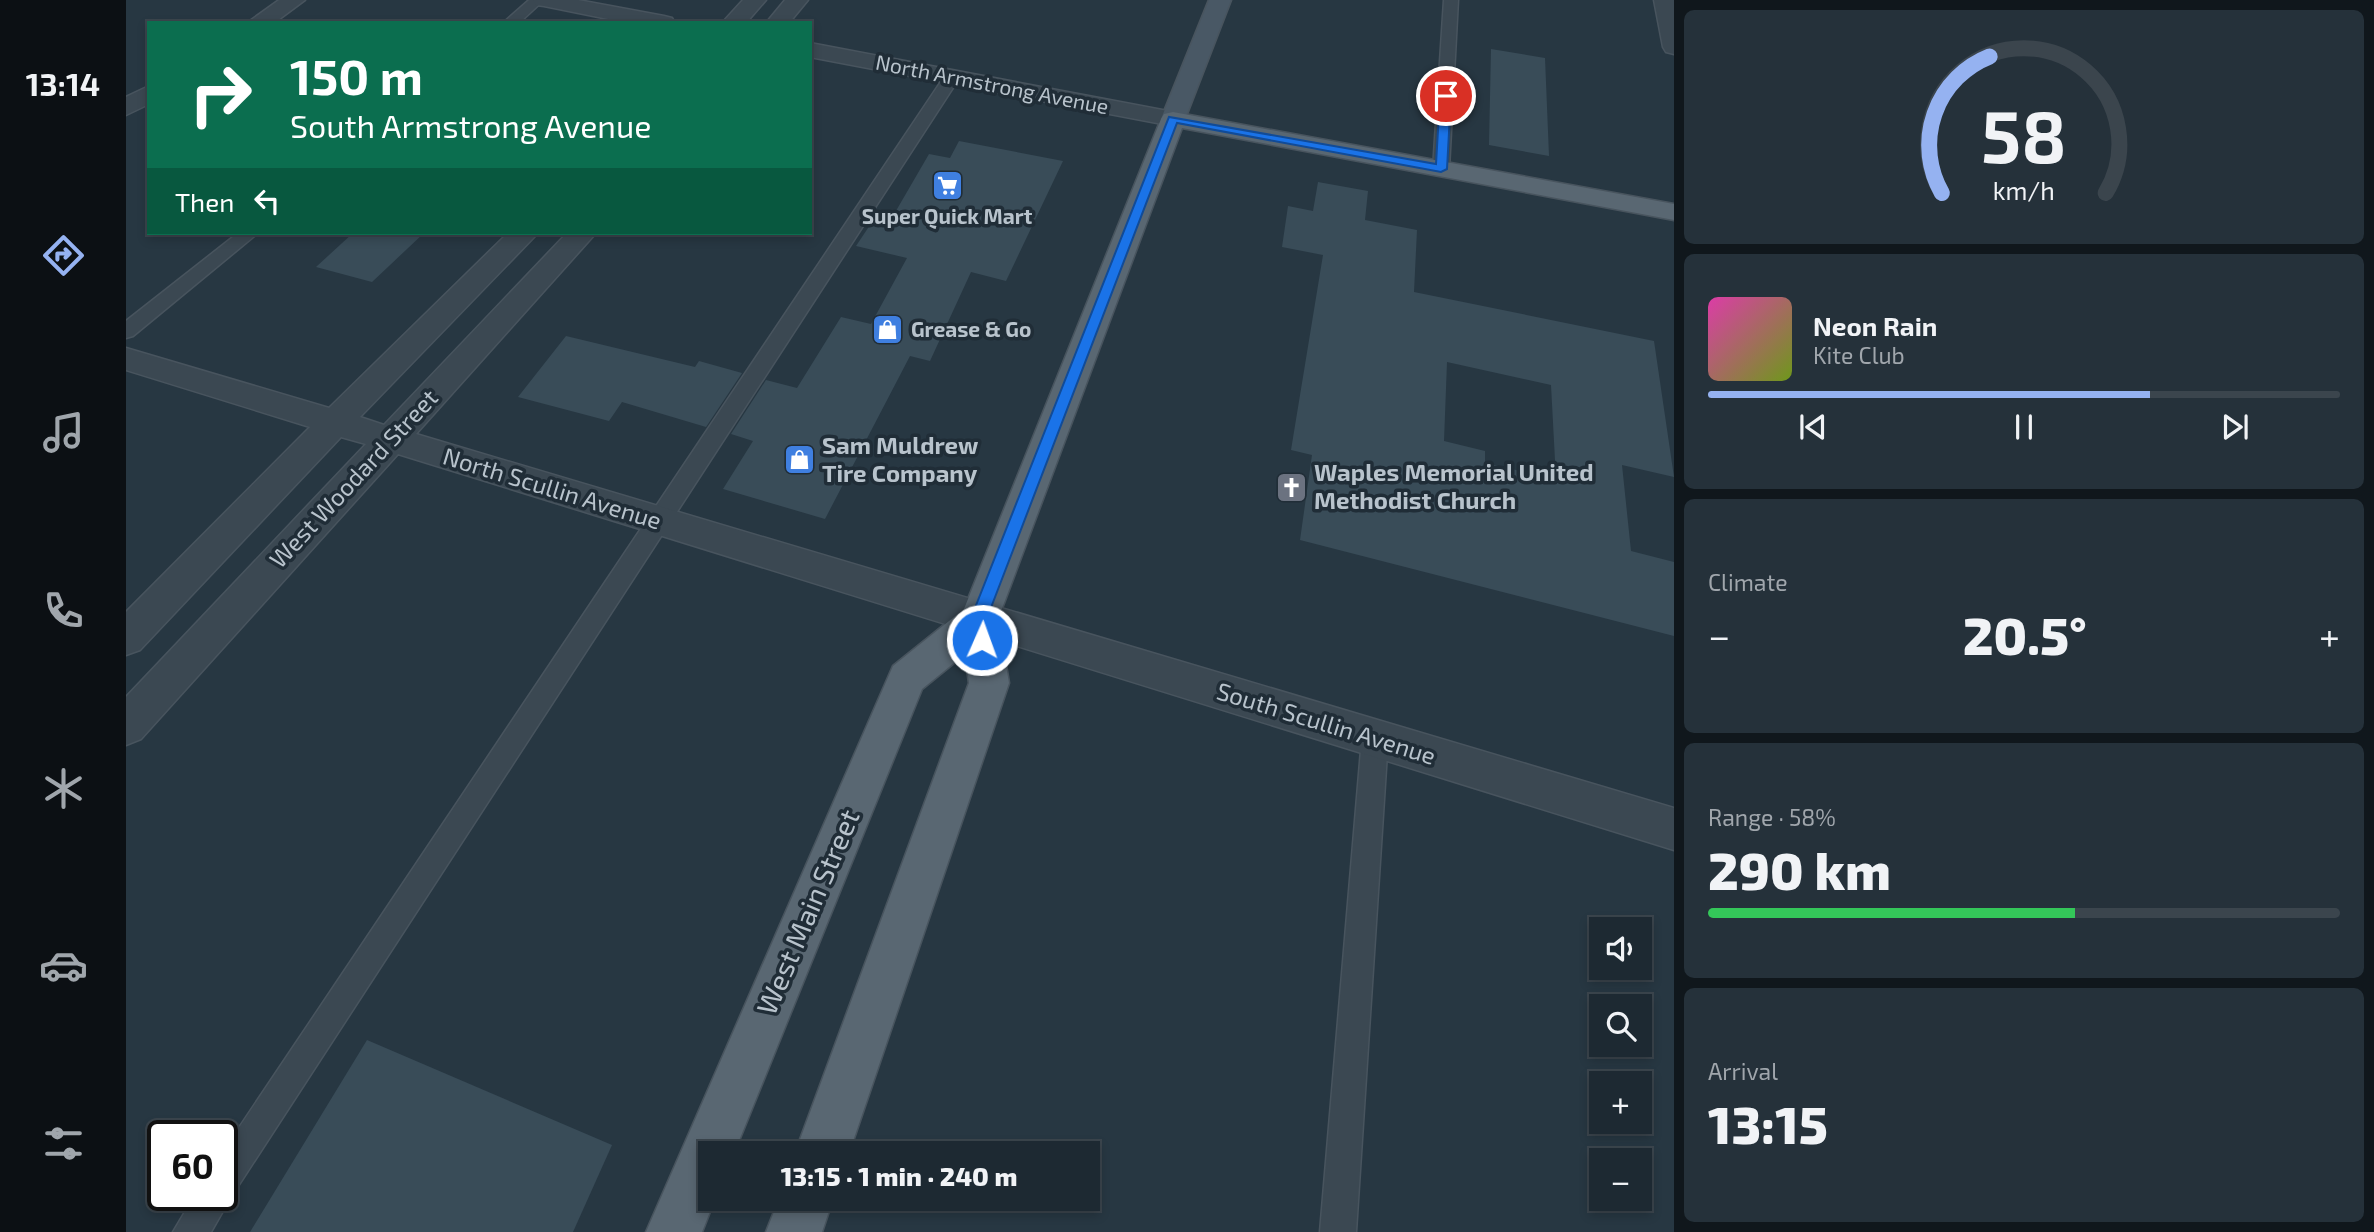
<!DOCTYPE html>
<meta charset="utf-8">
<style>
body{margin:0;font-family:"Exo 2",sans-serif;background:#25313a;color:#f1f3f6;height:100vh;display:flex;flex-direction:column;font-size:26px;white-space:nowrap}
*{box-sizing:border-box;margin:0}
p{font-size:23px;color:#a0a6ac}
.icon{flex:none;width:38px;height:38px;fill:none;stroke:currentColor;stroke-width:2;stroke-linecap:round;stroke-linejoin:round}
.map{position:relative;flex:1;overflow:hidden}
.details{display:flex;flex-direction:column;gap:10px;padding:10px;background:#10171c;width:700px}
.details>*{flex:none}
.guide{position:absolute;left:21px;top:21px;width:665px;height:214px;border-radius:0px;box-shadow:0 4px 10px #0003,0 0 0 2px #3b454d;background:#0b6e4f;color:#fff;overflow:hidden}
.controls{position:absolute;left:1463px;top:917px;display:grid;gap:14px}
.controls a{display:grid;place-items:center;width:63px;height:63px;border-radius:0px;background:#1d2932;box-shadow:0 4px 10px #0003,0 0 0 2px #3b454d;font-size:35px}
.speed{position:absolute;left:21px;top:1120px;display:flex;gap:14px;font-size:35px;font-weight:700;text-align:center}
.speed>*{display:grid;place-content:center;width:91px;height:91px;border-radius:50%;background:#1d2932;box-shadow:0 4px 10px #0003,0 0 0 2px #3b454d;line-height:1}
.speed .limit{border:4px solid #111;border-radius:10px;background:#fff;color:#111}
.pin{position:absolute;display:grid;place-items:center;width:60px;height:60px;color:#fff;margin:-30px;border:4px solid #fff;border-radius:50%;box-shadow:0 2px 7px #0007}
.me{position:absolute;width:77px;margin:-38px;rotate:2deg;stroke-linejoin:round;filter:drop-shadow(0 0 5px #0008)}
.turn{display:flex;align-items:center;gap:24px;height:147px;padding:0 28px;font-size:32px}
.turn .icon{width:91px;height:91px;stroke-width:2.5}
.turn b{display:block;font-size:49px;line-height:60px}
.then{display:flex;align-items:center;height:66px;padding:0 28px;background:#0003;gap:14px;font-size:26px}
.big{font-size:52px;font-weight:800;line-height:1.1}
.details .card{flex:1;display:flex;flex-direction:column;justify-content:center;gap:10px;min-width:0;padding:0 24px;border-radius:10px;background:#25313a}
.details .dial{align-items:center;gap:0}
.dial svg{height:182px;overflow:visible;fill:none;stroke:#3b454d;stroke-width:7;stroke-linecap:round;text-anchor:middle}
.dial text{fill:#f1f3f6;stroke:none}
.song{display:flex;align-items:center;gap:21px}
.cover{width:84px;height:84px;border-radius:10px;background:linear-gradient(135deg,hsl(320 70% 55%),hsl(80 70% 35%))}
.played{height:7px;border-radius:4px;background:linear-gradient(90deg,#95b2f1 70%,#3b454d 70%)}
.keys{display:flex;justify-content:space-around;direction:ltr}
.heat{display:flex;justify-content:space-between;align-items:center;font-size:38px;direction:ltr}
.charge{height:10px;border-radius:5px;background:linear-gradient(90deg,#34c759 58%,#3b454d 0)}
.trip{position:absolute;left:572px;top:1141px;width:402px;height:70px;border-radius:0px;background:#1d2932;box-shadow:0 4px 10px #0003,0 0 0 2px #3b454d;font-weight:800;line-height:70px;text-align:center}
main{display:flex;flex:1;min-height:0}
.tabs{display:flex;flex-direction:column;width:126px;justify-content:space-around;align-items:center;background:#0c1014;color:#a0a6ac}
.tabs .icon{width:49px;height:49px}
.tabs .current{color:#95b2f1}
.tabs b{font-size:32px;color:#f1f3f6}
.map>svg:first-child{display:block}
.building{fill:#394c58;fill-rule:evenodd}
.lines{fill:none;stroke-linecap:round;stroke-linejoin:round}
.service-casing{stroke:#48545e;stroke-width:3}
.minor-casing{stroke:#48545e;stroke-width:3}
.tertiary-casing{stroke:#48545e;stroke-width:3}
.secondary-casing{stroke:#48545e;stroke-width:3}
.primary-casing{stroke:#48545e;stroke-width:3}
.service{fill:#3b4852;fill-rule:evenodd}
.minor{fill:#3b4852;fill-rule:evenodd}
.tertiary{fill:#3b4852;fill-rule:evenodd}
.secondary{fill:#495865;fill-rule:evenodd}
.primary{fill:#596772;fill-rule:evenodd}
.route{fill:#1a73e8;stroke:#114b97;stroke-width:2}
.labels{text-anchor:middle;stroke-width:7;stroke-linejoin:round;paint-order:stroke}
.far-street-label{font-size:21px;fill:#b8c3cc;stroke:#202d37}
.far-poi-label{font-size:21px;font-weight:bold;fill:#b8c3cc;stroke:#202d37}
.poi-label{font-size:24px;font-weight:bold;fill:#b8c3cc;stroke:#202d37;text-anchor:start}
.street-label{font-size:24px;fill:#b8c3cc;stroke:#202d37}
.near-street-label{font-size:28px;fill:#b8c3cc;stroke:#202d37}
</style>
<main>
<nav class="tabs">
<b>13:14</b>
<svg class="icon current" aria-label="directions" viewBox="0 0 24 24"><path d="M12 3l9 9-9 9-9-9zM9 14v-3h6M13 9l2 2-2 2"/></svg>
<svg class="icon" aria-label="music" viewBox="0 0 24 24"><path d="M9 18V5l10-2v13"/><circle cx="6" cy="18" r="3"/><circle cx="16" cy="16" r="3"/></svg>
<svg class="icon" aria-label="phone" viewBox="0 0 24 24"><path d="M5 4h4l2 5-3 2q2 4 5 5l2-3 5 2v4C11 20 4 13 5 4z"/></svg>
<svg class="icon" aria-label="climate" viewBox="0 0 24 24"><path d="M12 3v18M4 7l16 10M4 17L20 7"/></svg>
<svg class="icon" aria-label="car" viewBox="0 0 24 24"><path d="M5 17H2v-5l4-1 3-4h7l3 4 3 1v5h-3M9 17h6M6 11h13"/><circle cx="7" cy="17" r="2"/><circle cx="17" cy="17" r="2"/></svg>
<svg class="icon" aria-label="filters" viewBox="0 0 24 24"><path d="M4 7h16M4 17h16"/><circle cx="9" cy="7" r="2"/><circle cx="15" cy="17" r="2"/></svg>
</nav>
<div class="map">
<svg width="1548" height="1232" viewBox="0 0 1548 1232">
<rect width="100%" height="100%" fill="#273742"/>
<g class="building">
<polygon points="1365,49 1419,58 1423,156 1363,145"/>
<polygon points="833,141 937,161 880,281 845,272 804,361 784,356 699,519 597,489 627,441 605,434 640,380 671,388 715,317 745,324 781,258 730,246 752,213 767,216 803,154 824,158"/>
<path d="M1192,182l50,9 -3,29 52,10 -3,62 240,49 20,136 -52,-12 9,86 43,11v74l-374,-96 12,-85 -21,-5 32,-195 -41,-8 6,-41 25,5zM1321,362l104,23 5,94 -71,-16v-12l-41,-10z"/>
<polygon points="227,233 298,233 246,282 190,267"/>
<polygon points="440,336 569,367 573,361 616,373 580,427 496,402 483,421 392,397"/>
<polygon points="241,1040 486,1145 447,1232 124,1232"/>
</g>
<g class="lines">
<defs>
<g id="service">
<polygon points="403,0 418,0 393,23 377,23"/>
<polygon points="1318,0 1332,0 1323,169 1315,174 1307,169"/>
<polygon points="826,72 834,77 105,1197 85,1232 47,1232 69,1195 96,1195 96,1153 818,77"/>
<polygon points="112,233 132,233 7,336 0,338 0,321"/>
<polygon points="1249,726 1258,729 1262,738 1230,1232 1194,1232 1236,738 1240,729"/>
</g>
<g id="minor">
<polygon points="153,0 179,0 148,23 121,23"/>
<polygon points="617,0 640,0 620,23 596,23"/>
<polygon points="659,0 682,0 663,23 640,23"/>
<polygon points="1528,0 1548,0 1548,54 1540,52 1537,47"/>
<polygon points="23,86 23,104 0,115 0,97"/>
<polygon points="382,233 412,233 234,417 258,425 441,233 470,233 290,434 1548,808 1548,850 272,454 15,739 0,745 0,697 240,444 215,437 14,650 0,655 0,612 184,427 0,370 0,348 203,408"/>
</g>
<g id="tertiary">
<polygon points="407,0 452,0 538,16 546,18 549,23 502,23 418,6 410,5"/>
<polygon points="684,43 1047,112 1056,114 1059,119 1056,124 1047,126 684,57"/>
</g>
<polygon id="secondary" points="1083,0 1105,0 1059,119 1056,124 1047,126 1038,124 1035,119"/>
<g id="primary">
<polygon points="1047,112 1548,204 1548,220 1056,128 872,619 883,683 723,1153 669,1153 843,683 839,654 796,689 608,1153 584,1153 584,1199 589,1199 576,1232 520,1232 767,666 838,609 1035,119 1038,114"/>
<polygon points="653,1199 707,1199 696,1232 640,1232"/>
</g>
</defs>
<use href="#service" class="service-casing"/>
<use href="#minor" class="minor-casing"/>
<use href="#tertiary" class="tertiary-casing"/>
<use href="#secondary" class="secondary-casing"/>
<use href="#primary" class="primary-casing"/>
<use href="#service" class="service"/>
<use href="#minor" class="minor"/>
<use href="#tertiary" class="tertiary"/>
<use href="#secondary" class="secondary"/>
<use href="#primary" class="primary"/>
</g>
<polygon class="route" points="1320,93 1325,96 1321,169 1315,172 1051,123 861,618 864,640 862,645 851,645 845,618 1043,117 1310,164 1314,96"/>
<defs>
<symbol id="supermarket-square" viewBox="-11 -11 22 22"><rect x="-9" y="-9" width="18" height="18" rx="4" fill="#3f7fe0" stroke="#202d37"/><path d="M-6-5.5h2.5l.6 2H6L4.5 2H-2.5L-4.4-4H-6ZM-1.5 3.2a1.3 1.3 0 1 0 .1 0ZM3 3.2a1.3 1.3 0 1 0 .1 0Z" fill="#fff"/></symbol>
<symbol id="shop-square" viewBox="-11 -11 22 22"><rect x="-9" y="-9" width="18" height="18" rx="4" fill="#3f7fe0" stroke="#202d37"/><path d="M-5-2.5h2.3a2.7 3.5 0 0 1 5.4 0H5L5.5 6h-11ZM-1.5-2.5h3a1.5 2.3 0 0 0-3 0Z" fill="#fff"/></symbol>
<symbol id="church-square" viewBox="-11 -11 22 22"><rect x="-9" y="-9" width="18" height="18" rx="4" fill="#6b7280" stroke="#202d37"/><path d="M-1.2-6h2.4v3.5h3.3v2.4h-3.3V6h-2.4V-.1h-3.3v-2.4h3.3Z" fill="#fff"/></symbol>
</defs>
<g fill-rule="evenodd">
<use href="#supermarket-square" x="804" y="168" width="35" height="35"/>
<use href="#shop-square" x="744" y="312" width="35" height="35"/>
<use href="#shop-square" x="656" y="442" width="35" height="35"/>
<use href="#church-square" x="1148" y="470" width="35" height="35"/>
</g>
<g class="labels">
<g class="far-street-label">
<text transform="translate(866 85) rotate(11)" y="7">North Armstrong Avenue</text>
</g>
<g class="far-poi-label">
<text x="821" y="224">Super Quick Mart</text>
<text x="785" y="337" text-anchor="start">Grease &amp; Go</text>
</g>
<g class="poi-label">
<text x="696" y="454">Sam Muldrew<tspan x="696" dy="28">Tire Company</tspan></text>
<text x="1188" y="481">Waples Memorial United<tspan x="1188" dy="28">Methodist Church</tspan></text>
</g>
<g class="street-label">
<text transform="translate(228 479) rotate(-47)" y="8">West Woodard Street</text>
<text transform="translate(426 489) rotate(17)" y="8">North Scullin Avenue</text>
<text transform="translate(1200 724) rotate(17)" y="8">South Scullin Avenue</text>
</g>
<g class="near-street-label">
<text transform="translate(682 912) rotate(-67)" y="10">West Main Street</text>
</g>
</g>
</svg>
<div class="controls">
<a><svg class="icon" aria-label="sound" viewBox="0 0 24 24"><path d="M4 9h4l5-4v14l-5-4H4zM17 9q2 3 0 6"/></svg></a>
<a><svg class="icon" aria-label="search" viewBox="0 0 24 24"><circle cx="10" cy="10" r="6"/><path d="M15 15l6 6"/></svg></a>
<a>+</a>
<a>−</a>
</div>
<div class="speed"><div class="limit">60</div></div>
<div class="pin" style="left:1320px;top:96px;background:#d93025"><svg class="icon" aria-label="arrive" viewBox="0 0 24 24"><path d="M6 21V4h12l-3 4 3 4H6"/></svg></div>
<svg class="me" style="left:856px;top:640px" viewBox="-20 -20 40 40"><circle r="17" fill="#1a73e8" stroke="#fff" stroke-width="3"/><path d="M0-11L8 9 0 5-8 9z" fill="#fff"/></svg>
<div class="trip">13:15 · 1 min · 240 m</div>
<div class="guide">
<div class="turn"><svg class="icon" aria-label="right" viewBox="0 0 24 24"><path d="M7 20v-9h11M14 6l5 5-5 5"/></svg><div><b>150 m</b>South Armstrong Avenue</div></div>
<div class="then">Then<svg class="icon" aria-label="left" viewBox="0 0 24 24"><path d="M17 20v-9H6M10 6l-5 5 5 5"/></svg></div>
</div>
</div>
<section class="details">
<div class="card dial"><svg viewBox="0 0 100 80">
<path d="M14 69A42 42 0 1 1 86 69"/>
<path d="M14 69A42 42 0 0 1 35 9" stroke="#95b2f1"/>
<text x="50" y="56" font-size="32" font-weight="700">58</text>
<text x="50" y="72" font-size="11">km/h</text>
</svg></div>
<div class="card">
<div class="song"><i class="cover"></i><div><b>Neon Rain</b><p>Kite Club</p></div></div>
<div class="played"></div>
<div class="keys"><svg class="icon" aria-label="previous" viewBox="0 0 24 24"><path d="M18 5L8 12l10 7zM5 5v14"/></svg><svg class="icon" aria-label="pause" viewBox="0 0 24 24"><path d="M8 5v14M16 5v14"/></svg><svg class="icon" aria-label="next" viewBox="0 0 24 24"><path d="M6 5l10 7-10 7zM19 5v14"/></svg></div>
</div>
<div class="card"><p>Climate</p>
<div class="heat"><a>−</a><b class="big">20.5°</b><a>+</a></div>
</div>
<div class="card"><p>Range · 58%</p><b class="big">290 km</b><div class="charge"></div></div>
<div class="card"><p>Arrival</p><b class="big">13:15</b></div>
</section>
</main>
